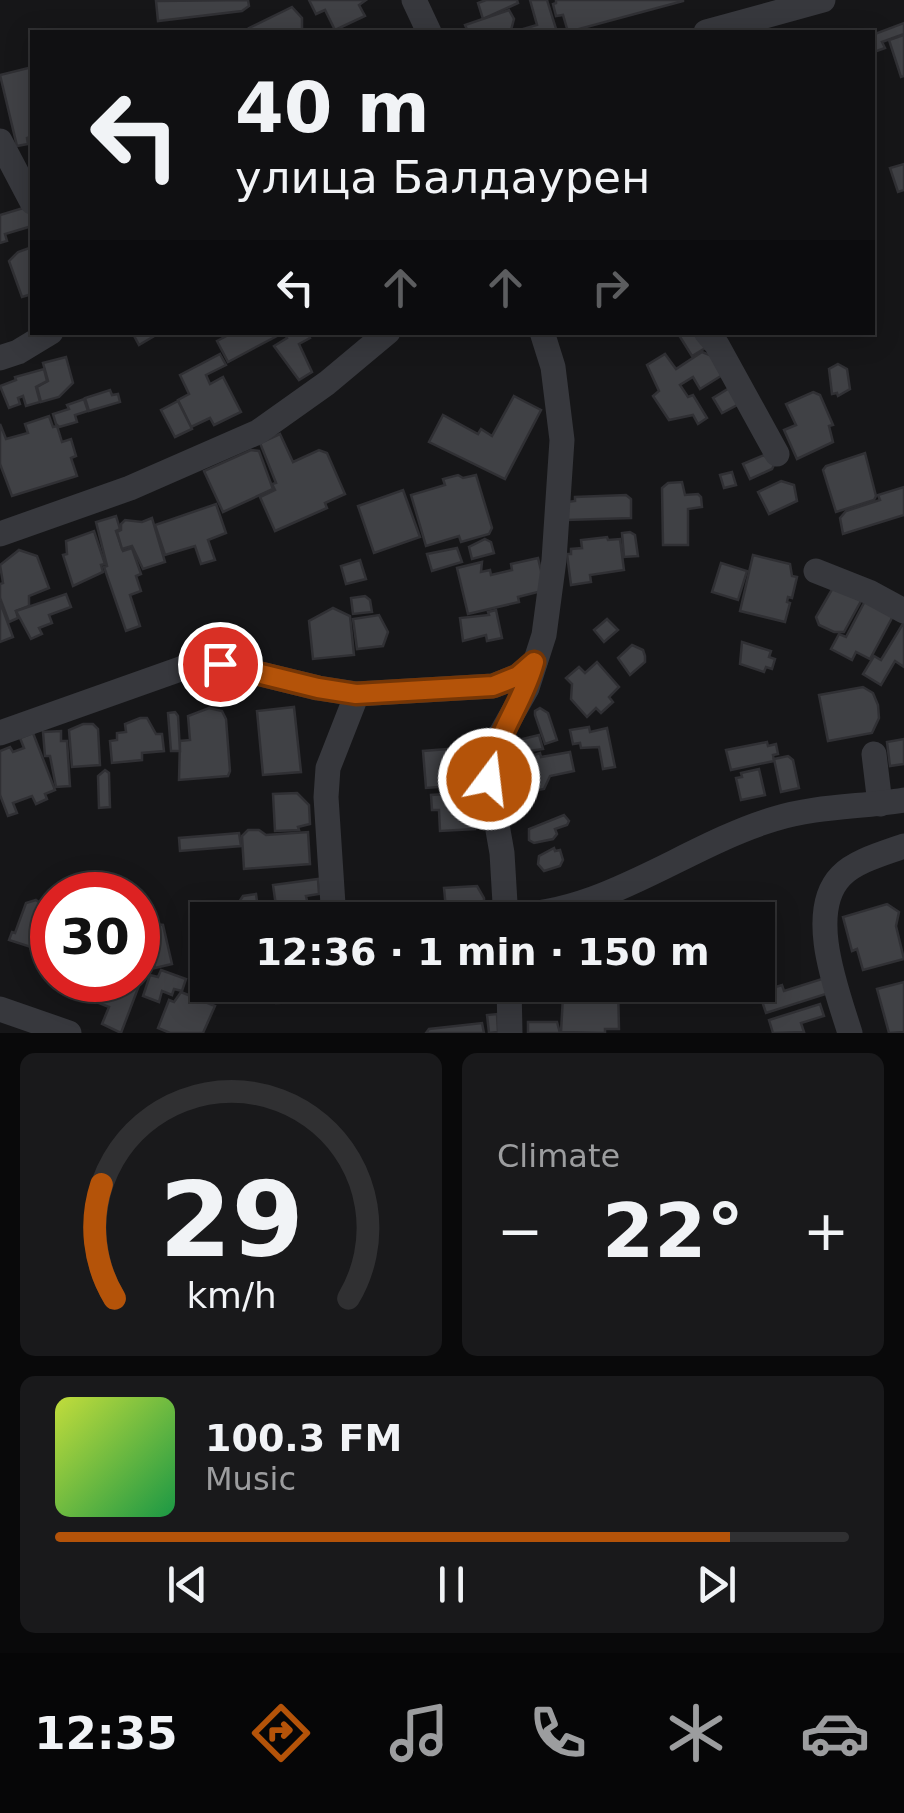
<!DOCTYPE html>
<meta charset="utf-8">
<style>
body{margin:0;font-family:"DejaVu Sans",sans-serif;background:#19191b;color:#f1f3f6;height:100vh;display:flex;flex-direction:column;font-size:38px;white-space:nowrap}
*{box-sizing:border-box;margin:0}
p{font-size:32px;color:#9c9d9f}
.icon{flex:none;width:55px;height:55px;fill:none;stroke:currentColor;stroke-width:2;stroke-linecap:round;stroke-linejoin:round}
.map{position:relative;height:1033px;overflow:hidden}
.side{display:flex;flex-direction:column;gap:20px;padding:20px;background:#09090a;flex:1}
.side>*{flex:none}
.guide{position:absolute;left:30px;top:30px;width:845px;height:305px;border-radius:0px;box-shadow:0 5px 25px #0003,0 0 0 2px #303032;background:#101012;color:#f1f3f6;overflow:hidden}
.speed{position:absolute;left:30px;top:872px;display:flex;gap:20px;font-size:50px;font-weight:700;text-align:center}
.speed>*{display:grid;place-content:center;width:130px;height:130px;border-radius:50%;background:#101012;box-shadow:0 5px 25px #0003,0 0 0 2px #303032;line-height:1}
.speed .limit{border:15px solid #d22;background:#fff;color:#111}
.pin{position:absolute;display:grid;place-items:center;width:85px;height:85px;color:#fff;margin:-42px;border:5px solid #fff;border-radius:50%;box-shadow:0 2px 10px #0007}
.me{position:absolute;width:110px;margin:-55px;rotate:15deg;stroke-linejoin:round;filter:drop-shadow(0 0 8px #0008)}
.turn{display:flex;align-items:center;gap:35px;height:210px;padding:0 40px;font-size:45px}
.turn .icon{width:130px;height:130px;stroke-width:2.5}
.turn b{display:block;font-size:70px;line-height:85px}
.lanes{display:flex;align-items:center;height:95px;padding:0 40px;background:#0003;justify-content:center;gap:50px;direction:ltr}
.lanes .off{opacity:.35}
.big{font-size:75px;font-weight:700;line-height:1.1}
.side .widget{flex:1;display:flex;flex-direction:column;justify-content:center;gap:15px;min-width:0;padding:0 35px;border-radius:15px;background:#19191b}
.side .dial{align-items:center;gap:0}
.dial svg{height:260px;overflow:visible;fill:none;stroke:#303032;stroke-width:7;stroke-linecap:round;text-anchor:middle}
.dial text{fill:#f1f3f6;stroke:none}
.song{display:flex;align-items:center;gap:30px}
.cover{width:120px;height:120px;border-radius:15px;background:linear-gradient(135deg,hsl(70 70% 55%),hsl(140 70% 35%))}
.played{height:10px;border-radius:5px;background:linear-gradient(90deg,#b45309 85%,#303032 85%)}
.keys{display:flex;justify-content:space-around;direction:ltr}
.heat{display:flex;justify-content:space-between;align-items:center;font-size:55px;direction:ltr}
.side .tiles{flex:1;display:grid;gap:20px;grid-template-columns:1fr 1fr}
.widget:last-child{grid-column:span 2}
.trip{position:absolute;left:190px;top:902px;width:585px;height:100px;border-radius:0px;background:#101012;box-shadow:0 5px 25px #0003,0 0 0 2px #303032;font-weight:700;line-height:100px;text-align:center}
.dock{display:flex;height:160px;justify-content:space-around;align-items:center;background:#060607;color:#9c9d9f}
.dock .icon{width:70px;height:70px}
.dock .on{color:#b45309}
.dock b{font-size:45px;color:#f1f3f6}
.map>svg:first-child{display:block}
.building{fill:#404145;stroke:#303034;stroke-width:2.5}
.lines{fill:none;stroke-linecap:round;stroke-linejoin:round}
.minor{stroke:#37383d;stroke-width:25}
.route-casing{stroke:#753606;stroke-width:25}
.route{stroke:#b45309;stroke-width:18}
</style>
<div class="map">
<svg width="904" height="1033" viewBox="0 0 904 1033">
<rect width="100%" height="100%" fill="#161618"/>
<g class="building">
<polygon points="248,0 249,6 242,11 158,21 156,1"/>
<polygon points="309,0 366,0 359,5 365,16 335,30 325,10 316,14"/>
<polygon points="486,0 517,0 518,3 483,19 478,3"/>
<polygon points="530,0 547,0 557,32 513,32 537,25"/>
<polygon points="556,0 683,0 683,1 568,32 563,15 556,16 553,4 556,3"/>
<polygon points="292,7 302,18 302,32 251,32 249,28"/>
<polygon points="509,10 514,19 511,30 468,32 465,25"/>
<polygon points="904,23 904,34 882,42 885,48 874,52 872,35"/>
<polygon points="904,35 904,76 901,77 889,40"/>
<polygon points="32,67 32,136 27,138 28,144 17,146 0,75"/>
<polygon points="904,164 904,190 898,192 890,168"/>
<polygon points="30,206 32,226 5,234 7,241 0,243 0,215"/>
<polygon points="32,247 32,294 22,297 9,261 18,252"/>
<polygon points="132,332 161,332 139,345"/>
<polygon points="234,332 275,332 277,336 228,362 217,341"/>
<polygon points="284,332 307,332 310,338 299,344 312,372 299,380 274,346 287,338"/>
<polygon points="677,332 698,332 707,347 692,356"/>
<polygon points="702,352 720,359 724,374 700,389 693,377 680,385 688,397 693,395 707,418 698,424 693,415 669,420 653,396 659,391 647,365 665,354 676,369"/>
<polygon points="220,354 226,365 206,375 210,384 223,377 241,412 214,425 210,418 191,427 178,400 189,394 180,375"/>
<polygon points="66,357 73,383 59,397 41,402 37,387 48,381 43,363"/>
<polygon points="838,364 847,369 850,389 838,396 837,393 832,394 829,369"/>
<polygon points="44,369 47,381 36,387 40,402 26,406 23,396 18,398 20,404 9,408 0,386 16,380 15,377"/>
<polygon points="731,387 741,403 722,413 713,398"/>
<polygon points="110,390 112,395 118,394 120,402 89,411 85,398"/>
<polygon points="813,392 820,395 833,425 829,426 833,442 797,459 784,430 796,425 786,404"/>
<polygon points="514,396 541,410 505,479 429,442 443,415 478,434 481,429 492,436"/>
<polygon points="84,399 88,411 75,415 77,422 59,427 56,424 53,414 69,409 67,405"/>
<polygon points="178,401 192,429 175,437 161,410"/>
<polygon points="49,416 53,427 57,426 62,442 71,439 76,456 71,458 77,476 12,496 0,464 0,424 6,439 28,433 25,424"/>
<polygon points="280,434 293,462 319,450 327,453 345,494 325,503 327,508 275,531 260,497 275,490 272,484 276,483 260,443"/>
<polygon points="251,450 259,451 273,489 223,512 204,471"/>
<polygon points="865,453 876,496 874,500 836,512 823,470 826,466"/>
<polygon points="764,455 774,465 772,469 750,479 743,464"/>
<polygon points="732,472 736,485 724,488 720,475"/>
<polygon points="458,475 463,478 476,475 492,528 489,534 461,542 459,536 426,546 411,495 445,485 443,479"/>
<polygon points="781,481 794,485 797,501 769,514 758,492"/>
<polygon points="682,482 685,495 698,494 701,497 702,507 688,509 688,545 663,545 662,488 668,483"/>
<polygon points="904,487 904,515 843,534 840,518 846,511 880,500 878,495"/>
<polygon points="403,490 420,537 374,553 358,506"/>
<polygon points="626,495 631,499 631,518 567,520 567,502 575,501 575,497"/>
<polygon points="216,504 226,533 208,540 215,560 201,564 195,546 165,555 155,525"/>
<polygon points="116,516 120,529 116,531 123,551 132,548 141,574 136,576 141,591 130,595 140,626 126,631 104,567 107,566 96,522"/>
<polygon points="152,518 165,562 143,569 132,546 122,549 117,532 121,530 121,524 125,520 142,522"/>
<polygon points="94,531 105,564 101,565 103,572 73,586 63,555 67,554 66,541"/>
<polygon points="630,532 635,535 638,556 624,557 622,533"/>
<polygon points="607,537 608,540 620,539 624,570 590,575 591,582 571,585 567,554 571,554 571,549 582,548 581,540"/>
<polygon points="485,539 491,542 494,553 472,559 469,547"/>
<polygon points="457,548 462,562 432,571 427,554"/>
<polygon points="19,550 37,556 49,588 29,596 29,606 16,611 18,618 9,622 0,598 0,584 3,583 0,565"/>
<polygon points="753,555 790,564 792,576 797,577 792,598 788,597 787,602 790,603 785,622 740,611"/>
<polygon points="538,558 545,587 542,591 518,597 519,602 468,614 457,568 482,562 481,572 490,570 491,575 512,570 511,564"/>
<polygon points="360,560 366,579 346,584 341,566"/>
<polygon points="721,563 747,571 738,600 712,592"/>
<polygon points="834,586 861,601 844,632 834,632 819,625 816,617"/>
<polygon points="66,594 71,607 49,615 52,623 39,628 42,634 31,639 16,611"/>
<polygon points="365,596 370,600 372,612 353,614 351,598"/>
<polygon points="865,601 893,616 870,659 856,652 852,660 831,649 839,634 846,637"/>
<polygon points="0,602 13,637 0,642"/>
<polygon points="333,608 350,616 354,655 313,659 309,621"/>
<polygon points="496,610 502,638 487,641 486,635 463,641 460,618 489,615 488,612"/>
<polygon points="379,615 388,632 383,646 357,649 353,619"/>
<polygon points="607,619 618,630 604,642 594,630"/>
<polygon points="904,622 904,667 895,661 881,685 863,674 874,656 881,660"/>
<polygon points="742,642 771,651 769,657 775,659 772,669 766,667 764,672 740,664"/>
<polygon points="632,645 643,650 645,656 645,662 630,675 618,658"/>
<polygon points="597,662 619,687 609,697 613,702 601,713 596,708 587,717 571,699 572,684 566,678 579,667 585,673"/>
<polygon points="863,687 873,693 878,705 879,718 872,733 828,741 819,695"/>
<polygon points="294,707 301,772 263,775 257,711"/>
<polygon points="209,708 222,711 226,719 230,771 228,776 179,780 180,741 190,740 188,716"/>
<polygon points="540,708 548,713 557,740 545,744 535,715 535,711"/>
<polygon points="175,712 178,716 180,751 171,751 168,713"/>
<polygon points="140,718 147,718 156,734 162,734 164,751 142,753 142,760 112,763 110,741 117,740 117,733 126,732 125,724"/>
<polygon points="83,724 93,724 98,729 100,765 72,767 69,730"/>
<polygon points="589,727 590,732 607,728 615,767 603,769 599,747 581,748 580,743 573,744 570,730"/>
<polygon points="61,731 61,741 67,741 70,786 56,787 50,756 45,756 43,732"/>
<polygon points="33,733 55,790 45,794 47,799 36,804 32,796 13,803 17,813 8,816 0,795 0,751 10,747 13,752 24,748 20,738"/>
<polygon points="539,735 543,749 508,754 506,743"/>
<polygon points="904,739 904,764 890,766 887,742"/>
<polygon points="767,742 768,746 776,744 778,754 773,755 774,761 731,770 726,750"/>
<polygon points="473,747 475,768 464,773 465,785 426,788 423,751"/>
<polygon points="570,752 574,771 550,776 544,789 518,794 516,782 511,783 508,766 514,765 514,762 535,758 534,755 540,753 541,757"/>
<polygon points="788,756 793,760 799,788 781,792 774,759"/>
<polygon points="759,769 765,795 741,800 736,778 742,777 741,773"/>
<polygon points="105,770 109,773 110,807 99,808 98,776"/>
<polygon points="473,792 475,829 440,831 439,810 432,810 431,795"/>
<polygon points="297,793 309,805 310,824 298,827 299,830 275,831 273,794"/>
<polygon points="564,815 569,821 567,825 555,829 557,834 553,839 534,843 529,840 529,829"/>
<polygon points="248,830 259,830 266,835 308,832 310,864 244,869 242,836"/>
<polygon points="239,833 241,846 180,851 179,838"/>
<polygon points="554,848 555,851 560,850 563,860 560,866 544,871 538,864 539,856"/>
<polygon points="318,879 319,894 306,896 311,920 278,920 273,885"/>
<polygon points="477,886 484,898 484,911 477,915 477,920 447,920 444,888"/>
<polygon points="256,894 258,908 241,911 239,902 243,896"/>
<polygon points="36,900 52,912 52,923 45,944 42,943 40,950 9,940 12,932 15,933 26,903"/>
<polygon points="887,904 899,912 896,926 904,959 863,970 857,949 852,951 843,917"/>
<polygon points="155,924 163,925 172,964 155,968 145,927"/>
<polygon points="161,970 186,979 182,991 174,989 172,995 162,991 159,1002 143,996 150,975 158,977"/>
<polygon points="825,978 829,993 766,1013 759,992 782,985 784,991"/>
<polygon points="77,980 133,980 140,983 121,1033 102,1024 109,1007 72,992"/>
<polygon points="904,982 904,1032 889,1033 877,989"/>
<polygon points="273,985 301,985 301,1002 276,1003"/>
<polygon points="549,985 618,986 619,1029 605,1029 605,1033 561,1032 563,996 549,996"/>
<polygon points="181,992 215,1006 203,1033 170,1033 158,1028 169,1000 174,1002"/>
<polygon points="820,1004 824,1016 801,1023 804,1032 773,1033 769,1020"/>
<polygon points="497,1014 498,1032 489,1033 487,1015"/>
<polygon points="528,1022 557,1022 560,1033 528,1033"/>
<polygon points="482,1023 484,1033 426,1033 429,1029"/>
</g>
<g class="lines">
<g class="minor">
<polyline points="414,0 429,32"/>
<polyline points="706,32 823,0"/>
<polyline points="0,141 32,202"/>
<polyline points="706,332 717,345 777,454"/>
<polyline points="0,358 18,352 51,332"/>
<polyline points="0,534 130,488 258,432 327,383 388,332"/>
<polyline points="816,571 869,592 904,611"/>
<polyline points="0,733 186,667 219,664 318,688 357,694 493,686 518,676 535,662"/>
<polyline points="874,754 880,804"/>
<path d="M506,915c97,1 178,-69 268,-96 41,-13 87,-12 130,-19"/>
<polyline points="334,920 326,797 328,768 357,694"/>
<polyline points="506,920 502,853 489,779 491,760 498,739 527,688 544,635 554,560 562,440 553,367 542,332"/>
<polyline points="509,985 510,1033"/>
<polyline points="0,1009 69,1033"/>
<path d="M850,1033c-13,-42 -44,-121 -9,-157 14,-15 44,-23 63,-30"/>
</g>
</g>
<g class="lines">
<defs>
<path id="route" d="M220,664l98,24 38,6 137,-8 25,-10 16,-14c-11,42 -40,74 -45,117"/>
</defs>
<use href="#route" class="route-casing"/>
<use href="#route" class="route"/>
</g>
</svg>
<div class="speed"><div class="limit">30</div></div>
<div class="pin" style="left:220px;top:664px;background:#d93025"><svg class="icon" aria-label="arrive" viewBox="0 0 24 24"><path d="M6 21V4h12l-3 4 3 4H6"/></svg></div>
<svg class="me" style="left:489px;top:779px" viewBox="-20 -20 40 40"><circle r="17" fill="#b45309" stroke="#fff" stroke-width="3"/><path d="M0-11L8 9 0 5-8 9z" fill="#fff"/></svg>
<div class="trip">12:36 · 1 min · 150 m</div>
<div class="guide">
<div class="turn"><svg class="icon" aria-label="left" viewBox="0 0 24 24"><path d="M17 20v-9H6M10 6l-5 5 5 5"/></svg><div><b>40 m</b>улица Балдаурен</div></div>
<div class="lanes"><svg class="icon" aria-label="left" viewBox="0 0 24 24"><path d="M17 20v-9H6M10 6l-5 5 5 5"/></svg><svg class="icon off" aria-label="ahead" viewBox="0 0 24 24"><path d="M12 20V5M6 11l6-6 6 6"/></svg><svg class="icon off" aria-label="ahead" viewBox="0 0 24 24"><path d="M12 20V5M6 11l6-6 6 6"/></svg><svg class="icon off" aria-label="right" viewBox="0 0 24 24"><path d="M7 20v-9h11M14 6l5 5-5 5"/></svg></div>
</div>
</div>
<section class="side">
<div class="tiles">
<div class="widget dial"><svg viewBox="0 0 100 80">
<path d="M14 69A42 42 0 1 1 86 69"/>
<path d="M14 69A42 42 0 0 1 10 34" stroke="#b45309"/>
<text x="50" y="56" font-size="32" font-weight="700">29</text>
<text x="50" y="72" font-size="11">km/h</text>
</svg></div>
<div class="widget"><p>Climate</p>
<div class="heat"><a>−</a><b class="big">22°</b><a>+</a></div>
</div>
<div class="widget">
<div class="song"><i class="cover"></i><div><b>100.3 FM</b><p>Music</p></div></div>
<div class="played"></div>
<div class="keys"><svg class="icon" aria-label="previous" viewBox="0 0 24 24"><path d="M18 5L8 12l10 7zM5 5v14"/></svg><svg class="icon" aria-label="pause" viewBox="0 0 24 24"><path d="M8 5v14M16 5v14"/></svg><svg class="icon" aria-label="next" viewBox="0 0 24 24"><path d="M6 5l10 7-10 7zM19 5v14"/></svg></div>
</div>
</div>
</section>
<nav class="dock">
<b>12:35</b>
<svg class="icon on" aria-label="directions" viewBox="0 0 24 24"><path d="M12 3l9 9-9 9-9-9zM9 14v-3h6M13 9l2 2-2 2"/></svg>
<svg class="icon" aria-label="music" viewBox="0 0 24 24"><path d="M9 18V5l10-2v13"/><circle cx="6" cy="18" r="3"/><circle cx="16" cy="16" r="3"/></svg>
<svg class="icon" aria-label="phone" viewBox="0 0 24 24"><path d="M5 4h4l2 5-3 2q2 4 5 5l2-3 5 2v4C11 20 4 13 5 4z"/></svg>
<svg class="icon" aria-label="climate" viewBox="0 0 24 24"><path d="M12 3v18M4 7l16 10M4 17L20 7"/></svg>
<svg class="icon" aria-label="car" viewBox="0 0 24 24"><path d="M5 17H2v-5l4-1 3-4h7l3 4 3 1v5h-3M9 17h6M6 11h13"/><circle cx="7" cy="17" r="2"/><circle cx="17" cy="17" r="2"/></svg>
</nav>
